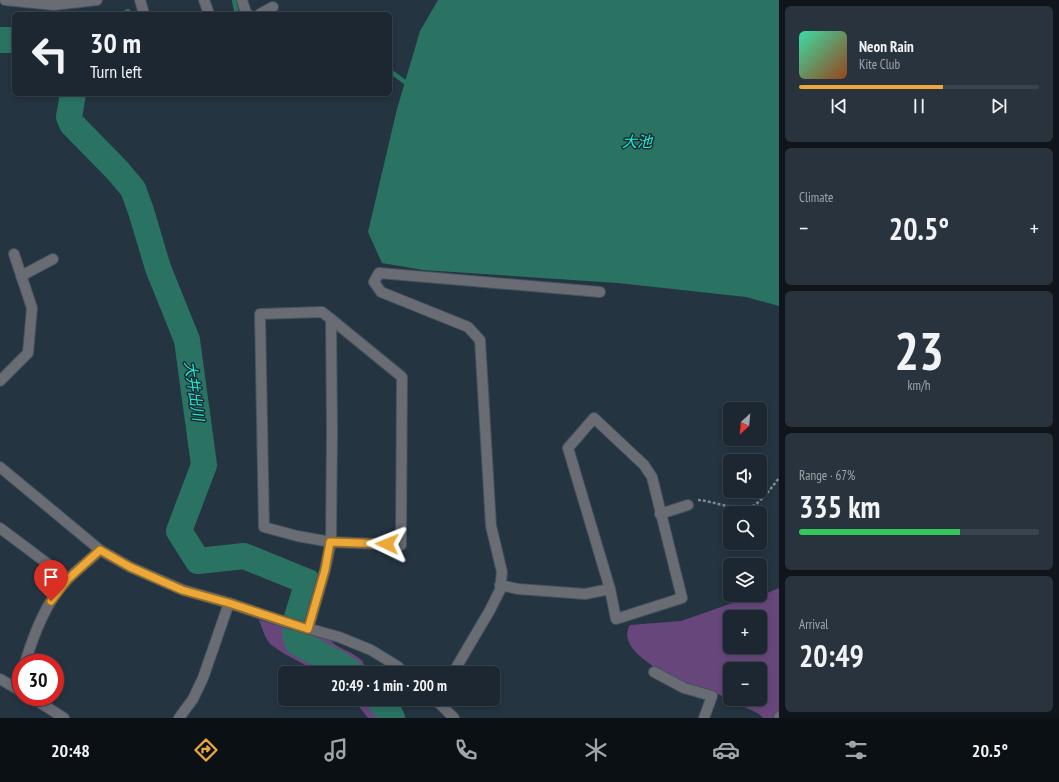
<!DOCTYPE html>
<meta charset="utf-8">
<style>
body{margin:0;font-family:"PT Sans Narrow","Noto Sans JP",sans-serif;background:#29333d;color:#f1f3f6;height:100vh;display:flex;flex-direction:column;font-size:15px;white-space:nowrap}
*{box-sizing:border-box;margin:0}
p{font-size:13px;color:#a0a5ab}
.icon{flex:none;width:22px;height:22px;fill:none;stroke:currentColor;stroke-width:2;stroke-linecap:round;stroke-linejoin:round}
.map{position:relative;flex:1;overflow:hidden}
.side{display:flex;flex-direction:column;gap:6px;padding:6px;background:#0f151b;width:280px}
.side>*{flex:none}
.hud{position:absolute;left:12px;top:12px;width:380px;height:84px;border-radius:6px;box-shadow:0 2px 6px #0003,0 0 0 1px #3a444d;background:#1c2731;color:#f1f3f6;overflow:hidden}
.needle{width:26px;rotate:206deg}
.buttons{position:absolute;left:723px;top:402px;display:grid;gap:8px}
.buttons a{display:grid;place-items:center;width:44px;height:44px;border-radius:6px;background:#1c2731;box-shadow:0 2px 6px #0003,0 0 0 1px #3a444d;font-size:20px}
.speed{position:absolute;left:12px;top:654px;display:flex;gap:8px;font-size:20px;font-weight:700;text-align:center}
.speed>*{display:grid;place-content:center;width:52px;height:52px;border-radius:50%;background:#1c2731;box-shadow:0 2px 6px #0003,0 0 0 1px #3a444d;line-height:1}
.speed .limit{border:6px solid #d22;background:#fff;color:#111}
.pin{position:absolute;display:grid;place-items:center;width:34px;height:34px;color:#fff;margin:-41px -17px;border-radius:50% 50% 50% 0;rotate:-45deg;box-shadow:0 0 4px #0007}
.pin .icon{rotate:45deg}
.me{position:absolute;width:44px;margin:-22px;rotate:272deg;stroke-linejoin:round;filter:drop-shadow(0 0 3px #0008)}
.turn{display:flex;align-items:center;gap:14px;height:84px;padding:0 12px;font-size:18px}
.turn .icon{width:52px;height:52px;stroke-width:2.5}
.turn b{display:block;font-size:28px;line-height:34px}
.big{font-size:30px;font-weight:700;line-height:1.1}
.side .widget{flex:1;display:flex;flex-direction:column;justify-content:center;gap:6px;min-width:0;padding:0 14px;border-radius:6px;background:#29333d}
.side .dial{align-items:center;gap:0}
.dial b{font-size:52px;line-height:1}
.song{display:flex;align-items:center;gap:12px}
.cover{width:48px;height:48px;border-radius:6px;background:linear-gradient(135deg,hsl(160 70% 55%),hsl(20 70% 35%))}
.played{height:4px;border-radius:2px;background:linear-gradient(90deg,#eca93a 60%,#3a444d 60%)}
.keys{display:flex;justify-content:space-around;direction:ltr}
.heat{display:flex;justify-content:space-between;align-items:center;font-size:22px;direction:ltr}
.charge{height:6px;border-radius:3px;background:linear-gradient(90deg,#34c759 67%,#3a444d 0)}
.trip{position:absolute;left:278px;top:666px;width:222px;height:40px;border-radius:6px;background:#1c2731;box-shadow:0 2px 6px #0003,0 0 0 1px #3a444d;font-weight:700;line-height:40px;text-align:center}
.dock{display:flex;height:64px;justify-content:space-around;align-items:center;background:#0b1014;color:#a0a5ab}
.dock .icon{width:28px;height:28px}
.dock .on{color:#eca93a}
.dock b{font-size:18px;color:#f1f3f6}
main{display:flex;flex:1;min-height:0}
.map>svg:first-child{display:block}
.green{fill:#67477b;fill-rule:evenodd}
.water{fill:#2a7363}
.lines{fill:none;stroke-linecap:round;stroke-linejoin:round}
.stream{stroke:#2a7363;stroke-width:4.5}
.river{stroke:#2a7363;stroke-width:26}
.minor-casing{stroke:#44525e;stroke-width:12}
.path{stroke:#7c8893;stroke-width:2.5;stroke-dasharray:3 2;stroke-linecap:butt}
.minor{stroke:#6a6c74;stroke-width:10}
.route-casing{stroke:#996e26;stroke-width:10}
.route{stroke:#eca93a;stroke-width:7}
.labels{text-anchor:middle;stroke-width:3;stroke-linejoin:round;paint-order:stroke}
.water-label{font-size:15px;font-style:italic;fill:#19f1ce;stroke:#1c2a37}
</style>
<main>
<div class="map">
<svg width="779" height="718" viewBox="0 0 779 718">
<rect width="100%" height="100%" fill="#253441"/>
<g class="green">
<path d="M779,588v130h-16l-4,-4c-13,-6 -25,-13 -39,-19 -10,-4 -21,-6 -31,-11 -18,-7 -75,-33 -59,-59l51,-4 63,-22h9zM730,617h30v30h-30zM730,669h30v30h-30z"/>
<path d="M259,620l71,20c8,9 21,11 30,19 5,3 4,10 7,14h-47l-37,-20 -13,-9 -5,-8z"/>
<polygon points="353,699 390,699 399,718 368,718"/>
</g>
<polygon class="water" points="438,0 779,0 779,306 746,297 618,283 423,270 382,263 368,232 397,109 420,31"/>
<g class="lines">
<g class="stream">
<polyline points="234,0 237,14"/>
<polyline points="123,14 128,11"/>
<polyline points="390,71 405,82"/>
</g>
<g class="river">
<polyline points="0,40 14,40"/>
<polyline points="73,94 69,117 72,124 117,170 133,189 141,211 158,268 187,340 204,465 179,531 198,561 244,556 308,582 297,617"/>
<polyline points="295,634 298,643 337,663 352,673"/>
<polyline points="378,699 389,712 392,718"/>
</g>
<defs>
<g id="minor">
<polyline points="5,0 54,5 97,0"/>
<polyline points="140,0 144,14"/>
<polyline points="204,0 209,14"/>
<polyline points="242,0 246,13 248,14"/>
<polyline points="260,14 273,7"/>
<polyline points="21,276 53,259"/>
<polygon points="322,312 331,319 332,431 331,542 297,536 264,527 260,314"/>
<polyline points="0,381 28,353 32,308 14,254"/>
<polygon points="594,418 644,465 652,477 682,598 616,619 610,589 568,448"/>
<polyline points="0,467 100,550 130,567 183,590 229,603 285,622 339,637 371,650 397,666 405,673"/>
<polyline points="660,514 688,505"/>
<polyline points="0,528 68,579"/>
<polyline points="500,585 518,589 585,594 610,589"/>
<polyline points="308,629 325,570 331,542 401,545 402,377 331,319"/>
<path d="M25,663c9,-29 21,-62 43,-84 10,-10 22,-19 32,-29"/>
<polyline points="654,672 684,688 712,696 704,718"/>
<polyline points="453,673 490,610 500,590 502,572 491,526 480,340 468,327 381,292 374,282 379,273 600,292"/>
<polyline points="0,679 21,691"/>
<polyline points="17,688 21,675"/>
<polyline points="31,697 64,718"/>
<polyline points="435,699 454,718"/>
<polyline points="179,718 193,699 203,678 229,603"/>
<polyline points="779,718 779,717"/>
</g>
</defs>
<use href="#minor" class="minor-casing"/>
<path class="path" d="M698,500c16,1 45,14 58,4 9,-7 16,-17 23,-26"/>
<use href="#minor" class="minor"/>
</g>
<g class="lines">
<defs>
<polyline id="route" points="51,601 68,579 100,550 130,567 182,590 229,603 308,629 325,570 330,542 387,544"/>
</defs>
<use href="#route" class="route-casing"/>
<use href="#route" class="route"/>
</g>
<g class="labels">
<g class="water-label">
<text x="637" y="147">大池</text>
<text transform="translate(194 391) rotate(82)" y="5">大井出川</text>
</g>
</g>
</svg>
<div class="buttons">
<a><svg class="needle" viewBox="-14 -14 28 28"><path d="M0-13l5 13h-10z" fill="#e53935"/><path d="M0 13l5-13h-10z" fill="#a0a5ab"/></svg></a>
<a><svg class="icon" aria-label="sound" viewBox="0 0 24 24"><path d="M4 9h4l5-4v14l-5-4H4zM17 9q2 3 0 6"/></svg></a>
<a><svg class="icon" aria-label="search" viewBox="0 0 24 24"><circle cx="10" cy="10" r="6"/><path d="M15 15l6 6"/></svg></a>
<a><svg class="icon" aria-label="layers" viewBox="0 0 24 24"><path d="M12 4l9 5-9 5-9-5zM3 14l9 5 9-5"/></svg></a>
<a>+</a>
<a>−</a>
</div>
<div class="speed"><div class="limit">30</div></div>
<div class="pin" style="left:51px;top:601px;background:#d93025"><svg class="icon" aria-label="arrive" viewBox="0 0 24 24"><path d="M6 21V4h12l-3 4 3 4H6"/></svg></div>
<svg class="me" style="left:387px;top:544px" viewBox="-20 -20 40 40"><path d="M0-17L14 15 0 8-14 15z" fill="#eca93a" stroke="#fff" stroke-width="4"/></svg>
<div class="trip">20:49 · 1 min · 200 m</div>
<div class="hud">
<div class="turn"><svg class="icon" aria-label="left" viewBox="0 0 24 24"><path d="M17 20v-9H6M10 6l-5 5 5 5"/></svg><div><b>30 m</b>Turn left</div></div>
</div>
</div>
<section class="side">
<div class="widget">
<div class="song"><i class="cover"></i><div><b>Neon Rain</b><p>Kite Club</p></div></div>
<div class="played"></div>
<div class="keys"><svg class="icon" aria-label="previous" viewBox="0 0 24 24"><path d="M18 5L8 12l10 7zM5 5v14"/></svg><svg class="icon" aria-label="pause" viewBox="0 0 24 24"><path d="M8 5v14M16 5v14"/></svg><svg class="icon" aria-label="next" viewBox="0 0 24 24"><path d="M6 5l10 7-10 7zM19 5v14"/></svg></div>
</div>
<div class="widget"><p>Climate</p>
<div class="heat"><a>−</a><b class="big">20.5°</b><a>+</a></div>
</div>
<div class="widget dial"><b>23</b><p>km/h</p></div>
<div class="widget"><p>Range · 67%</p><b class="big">335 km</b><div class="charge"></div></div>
<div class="widget"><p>Arrival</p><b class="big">20:49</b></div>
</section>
</main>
<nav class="dock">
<b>20:48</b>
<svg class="icon on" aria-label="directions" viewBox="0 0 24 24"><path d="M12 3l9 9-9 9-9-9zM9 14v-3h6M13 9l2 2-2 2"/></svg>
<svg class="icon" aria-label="music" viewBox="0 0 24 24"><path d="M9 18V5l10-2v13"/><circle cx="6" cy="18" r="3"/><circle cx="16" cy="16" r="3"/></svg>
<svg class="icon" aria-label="phone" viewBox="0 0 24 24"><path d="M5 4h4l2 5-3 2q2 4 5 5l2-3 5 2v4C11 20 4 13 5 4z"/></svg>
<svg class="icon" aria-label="climate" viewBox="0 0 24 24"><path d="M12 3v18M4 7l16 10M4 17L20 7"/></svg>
<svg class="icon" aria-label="car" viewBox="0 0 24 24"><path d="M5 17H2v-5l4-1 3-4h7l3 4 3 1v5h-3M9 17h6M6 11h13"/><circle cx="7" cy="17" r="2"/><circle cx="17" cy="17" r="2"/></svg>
<svg class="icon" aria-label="filters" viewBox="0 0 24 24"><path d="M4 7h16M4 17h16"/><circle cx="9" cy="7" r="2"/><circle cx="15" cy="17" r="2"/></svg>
<b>20.5°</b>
</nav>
